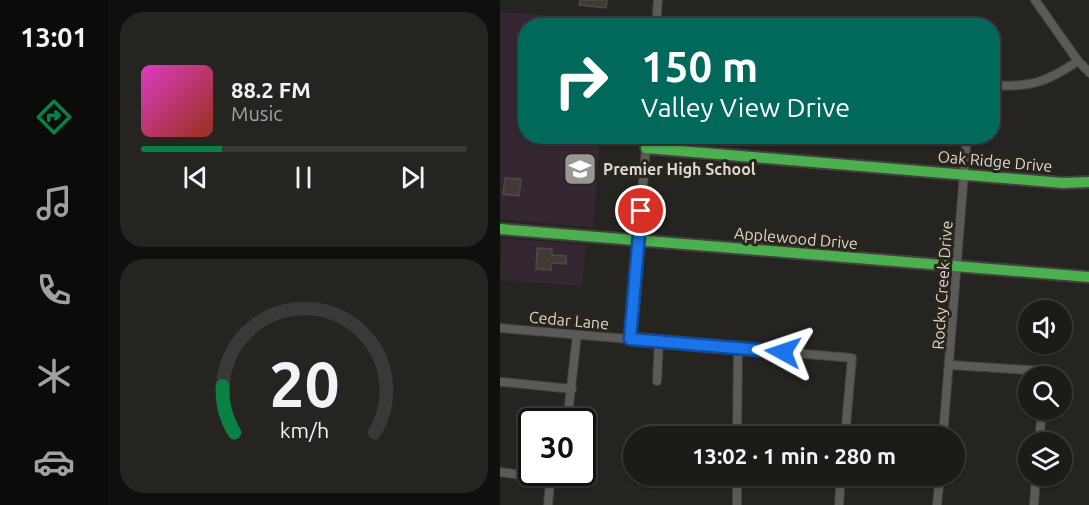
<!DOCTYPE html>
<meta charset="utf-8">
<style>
body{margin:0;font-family:Ubuntu,sans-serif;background:#252421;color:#f1f3f6;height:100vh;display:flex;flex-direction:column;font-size:22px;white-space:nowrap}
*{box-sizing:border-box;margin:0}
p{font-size:20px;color:#a0a1a2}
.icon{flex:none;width:33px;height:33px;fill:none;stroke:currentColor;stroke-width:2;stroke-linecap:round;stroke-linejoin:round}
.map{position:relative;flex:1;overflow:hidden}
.details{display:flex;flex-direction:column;gap:12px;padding:12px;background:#0f0f0d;width:392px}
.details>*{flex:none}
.banner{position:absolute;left:18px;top:18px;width:482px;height:126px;border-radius:24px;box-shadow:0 2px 4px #0004,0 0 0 2px #3a3937;background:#00695c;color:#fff;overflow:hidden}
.fabs{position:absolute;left:518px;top:300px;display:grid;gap:12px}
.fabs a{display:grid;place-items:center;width:54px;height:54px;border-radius:50%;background:#1c1b18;box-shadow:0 2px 4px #0004,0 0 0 2px #3a3937;font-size:30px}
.speed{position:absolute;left:18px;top:408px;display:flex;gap:12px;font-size:30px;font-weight:700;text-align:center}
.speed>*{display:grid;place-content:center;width:78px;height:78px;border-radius:50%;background:#1c1b18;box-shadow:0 2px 4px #0004,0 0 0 2px #3a3937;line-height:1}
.speed .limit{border:3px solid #111;border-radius:9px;background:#fff;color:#111}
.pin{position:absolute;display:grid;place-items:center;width:51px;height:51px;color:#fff;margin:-26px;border:3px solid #fff;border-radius:50%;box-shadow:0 2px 6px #0007}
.me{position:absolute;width:66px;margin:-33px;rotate:275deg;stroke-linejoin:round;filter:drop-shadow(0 0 4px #0008)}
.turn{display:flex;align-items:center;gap:21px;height:126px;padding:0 24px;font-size:27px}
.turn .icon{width:78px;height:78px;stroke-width:2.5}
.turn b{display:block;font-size:42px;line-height:51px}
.details .card{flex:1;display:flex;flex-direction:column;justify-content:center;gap:9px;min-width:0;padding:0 21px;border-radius:24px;background:#252421}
.details .dial{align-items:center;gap:0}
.dial svg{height:156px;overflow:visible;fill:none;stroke:#3a3937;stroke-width:7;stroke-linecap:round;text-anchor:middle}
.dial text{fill:#f1f3f6;stroke:none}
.song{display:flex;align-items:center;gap:18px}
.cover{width:72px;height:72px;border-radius:9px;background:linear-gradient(135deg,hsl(310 70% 55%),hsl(10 70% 35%))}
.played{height:6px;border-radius:3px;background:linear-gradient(90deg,#0b8043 25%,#3a3937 25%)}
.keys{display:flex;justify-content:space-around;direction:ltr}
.trip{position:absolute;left:123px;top:426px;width:342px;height:60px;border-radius:30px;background:#1c1b18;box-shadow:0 2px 4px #0004,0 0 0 2px #3a3937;font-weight:700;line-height:60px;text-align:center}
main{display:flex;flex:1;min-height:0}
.tabs{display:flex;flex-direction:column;width:108px;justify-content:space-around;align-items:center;background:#0b0b0a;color:#a0a1a2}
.tabs .icon{width:42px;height:42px}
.tabs .current{color:#0b8043}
.tabs b{font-size:27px;color:#f1f3f6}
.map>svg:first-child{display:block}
.commercial{fill:#342731}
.building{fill:#433a34;stroke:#4d4a47;stroke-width:1.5}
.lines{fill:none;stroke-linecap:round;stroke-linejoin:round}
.street-casing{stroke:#43413e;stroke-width:10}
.fast-casing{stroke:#43413e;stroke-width:14}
.street{stroke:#5c5a57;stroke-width:8}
.fast{stroke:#4caf50;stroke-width:10}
.route-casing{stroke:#114b97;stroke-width:15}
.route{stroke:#1a73e8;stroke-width:10}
.labels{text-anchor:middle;stroke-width:6;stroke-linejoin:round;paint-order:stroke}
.street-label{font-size:16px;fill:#dad7d1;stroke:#2a251c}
.poi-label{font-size:16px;font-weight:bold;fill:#dad7d1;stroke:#2a251c;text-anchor:start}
</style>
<main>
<nav class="tabs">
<b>13:01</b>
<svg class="icon current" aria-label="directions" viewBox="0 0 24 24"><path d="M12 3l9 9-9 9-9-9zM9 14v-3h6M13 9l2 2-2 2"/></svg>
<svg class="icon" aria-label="music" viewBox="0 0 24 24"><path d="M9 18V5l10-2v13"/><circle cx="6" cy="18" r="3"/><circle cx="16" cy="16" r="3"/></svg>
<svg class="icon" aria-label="phone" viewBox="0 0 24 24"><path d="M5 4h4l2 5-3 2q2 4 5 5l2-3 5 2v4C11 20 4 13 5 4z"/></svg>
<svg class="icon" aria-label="climate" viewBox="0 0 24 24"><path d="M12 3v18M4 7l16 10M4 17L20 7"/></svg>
<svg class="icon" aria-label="car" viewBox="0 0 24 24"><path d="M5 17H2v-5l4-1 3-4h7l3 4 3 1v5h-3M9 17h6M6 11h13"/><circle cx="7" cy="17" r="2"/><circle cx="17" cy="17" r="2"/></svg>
</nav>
<section class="details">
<div class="card">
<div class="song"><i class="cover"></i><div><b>88.2 FM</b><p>Music</p></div></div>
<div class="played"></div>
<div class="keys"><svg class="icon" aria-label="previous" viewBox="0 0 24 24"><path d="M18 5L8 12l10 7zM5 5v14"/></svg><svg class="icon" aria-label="pause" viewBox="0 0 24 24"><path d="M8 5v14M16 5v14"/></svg><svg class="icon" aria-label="next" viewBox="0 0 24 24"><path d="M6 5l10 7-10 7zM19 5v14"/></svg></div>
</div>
<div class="card dial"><svg viewBox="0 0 100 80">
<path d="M14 69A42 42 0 1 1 86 69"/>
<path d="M14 69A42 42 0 0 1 8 45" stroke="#0b8043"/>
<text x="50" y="56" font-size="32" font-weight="700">20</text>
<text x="50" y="72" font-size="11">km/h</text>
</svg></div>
</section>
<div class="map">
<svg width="590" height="505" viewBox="0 0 590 505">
<rect width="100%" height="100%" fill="#262420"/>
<g class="commercial">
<polygon points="0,12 106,19 106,25 26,26 26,136 100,137 93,227 0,219"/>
<polygon points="2,238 86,245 82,286 0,280"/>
</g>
<g class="building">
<polygon points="80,0 107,0 106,8 79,5"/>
<polygon points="5,178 21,179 19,196 3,194"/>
<polygon points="37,248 52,249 52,255 66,256 66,264 51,263 51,270 36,269"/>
</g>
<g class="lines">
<defs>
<g id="street">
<polyline points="535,0 578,61 590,73"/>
<polyline points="156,26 158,0"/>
<path d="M492,85c38,3 55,-3 86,-24"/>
<polyline points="0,328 352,358 345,436"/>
<polyline points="130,339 147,136"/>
<polyline points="449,365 545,371 545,376"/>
<polyline points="157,381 159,341"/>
<polyline points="2,382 72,389"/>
<polyline points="67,422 77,335"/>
<polyline points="237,436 238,349"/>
<polyline points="443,436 467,136"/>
<polyline points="539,442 542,410"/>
<polyline points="0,472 50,479"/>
<polyline points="237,476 237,505"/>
<polyline points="150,477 237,477"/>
<polyline points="48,505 51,472"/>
<polyline points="339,505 341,476"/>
<polyline points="437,505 440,476"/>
<polyline points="534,505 536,476"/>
</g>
<g id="fast">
<polyline points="146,148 563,183 590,182"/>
<polyline points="0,229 590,277"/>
</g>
</defs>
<use href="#street" class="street-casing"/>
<use href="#fast" class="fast-casing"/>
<use href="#street" class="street"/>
<use href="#fast" class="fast"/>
</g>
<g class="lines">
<defs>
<polyline id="route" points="141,211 130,339 283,352"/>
</defs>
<use href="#route" class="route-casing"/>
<use href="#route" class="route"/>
</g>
<defs>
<symbol id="school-square" viewBox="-11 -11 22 22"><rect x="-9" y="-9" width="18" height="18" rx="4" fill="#9b9893" stroke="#2a251c"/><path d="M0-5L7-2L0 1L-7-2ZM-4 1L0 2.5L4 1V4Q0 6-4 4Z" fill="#fff"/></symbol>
</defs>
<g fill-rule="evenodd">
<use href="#school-square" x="61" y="150" width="38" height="38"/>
</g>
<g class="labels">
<g class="street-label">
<text transform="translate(495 161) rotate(5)" y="6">Oak Ridge Drive</text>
<text transform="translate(296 238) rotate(5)" y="6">Applewood Drive</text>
<text transform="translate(442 285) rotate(-86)" y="6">Rocky Creek Drive</text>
<text transform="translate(69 320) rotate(5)" y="6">Cedar Lane</text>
</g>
<g class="poi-label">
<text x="103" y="175">Premier High School</text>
</g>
</g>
</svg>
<div class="fabs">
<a><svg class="icon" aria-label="sound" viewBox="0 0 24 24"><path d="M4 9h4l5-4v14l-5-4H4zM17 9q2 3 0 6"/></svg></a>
<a><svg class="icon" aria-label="search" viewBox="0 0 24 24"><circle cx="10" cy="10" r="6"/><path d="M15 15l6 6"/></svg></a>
<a><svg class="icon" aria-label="layers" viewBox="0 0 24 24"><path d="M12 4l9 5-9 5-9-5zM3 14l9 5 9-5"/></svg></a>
</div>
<div class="speed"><div class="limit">30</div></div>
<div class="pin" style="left:141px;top:211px;background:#d93025"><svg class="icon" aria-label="arrive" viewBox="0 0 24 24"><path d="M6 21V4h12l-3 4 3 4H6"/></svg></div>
<svg class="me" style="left:283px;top:352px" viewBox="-20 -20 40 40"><path d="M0-17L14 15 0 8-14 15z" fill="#1a73e8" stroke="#fff" stroke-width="4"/></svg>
<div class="trip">13:02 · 1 min · 280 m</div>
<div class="banner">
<div class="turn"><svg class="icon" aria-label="right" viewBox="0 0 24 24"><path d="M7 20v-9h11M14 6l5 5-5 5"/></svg><div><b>150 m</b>Valley View Drive</div></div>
</div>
</div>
</main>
